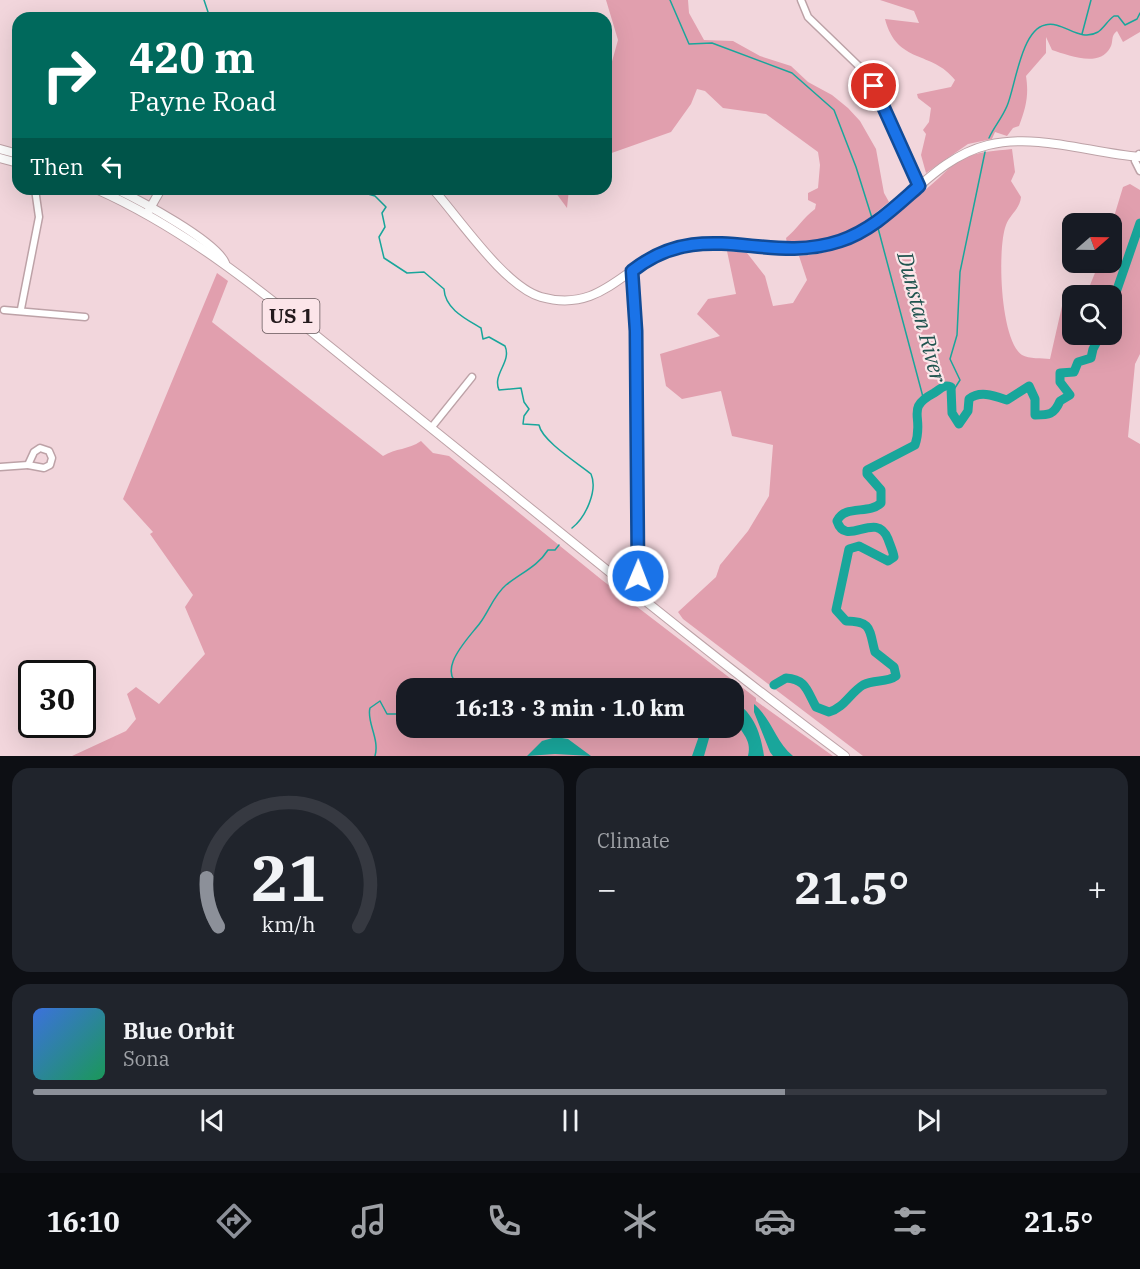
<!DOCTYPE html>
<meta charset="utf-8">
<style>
body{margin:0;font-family:"IBM Plex Serif",serif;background:#20242c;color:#f1f3f6;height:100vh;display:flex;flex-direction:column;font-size:22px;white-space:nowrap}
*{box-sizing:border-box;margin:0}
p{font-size:20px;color:#9ea1a6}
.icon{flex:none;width:33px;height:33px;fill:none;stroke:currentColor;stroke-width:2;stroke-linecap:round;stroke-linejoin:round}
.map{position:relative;height:756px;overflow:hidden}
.panel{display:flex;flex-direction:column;gap:12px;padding:12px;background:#0d0f14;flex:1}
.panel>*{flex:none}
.guide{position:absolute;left:12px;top:12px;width:600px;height:183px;border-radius:18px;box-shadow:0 6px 24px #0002;background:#00695c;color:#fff;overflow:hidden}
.needle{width:39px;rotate:70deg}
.controls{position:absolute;left:1062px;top:213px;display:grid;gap:12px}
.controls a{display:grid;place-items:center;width:60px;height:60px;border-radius:12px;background:#171b24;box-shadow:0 6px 24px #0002;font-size:30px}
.speed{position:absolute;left:18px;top:660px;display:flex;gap:12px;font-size:30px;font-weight:700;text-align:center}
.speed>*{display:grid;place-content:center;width:78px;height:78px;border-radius:50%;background:#171b24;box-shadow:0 6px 24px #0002;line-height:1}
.speed .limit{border:3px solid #111;border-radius:9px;background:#fff;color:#111}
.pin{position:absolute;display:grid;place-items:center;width:51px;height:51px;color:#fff;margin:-26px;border:3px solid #fff;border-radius:50%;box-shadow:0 2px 6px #0007}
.me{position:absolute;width:66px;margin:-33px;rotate:1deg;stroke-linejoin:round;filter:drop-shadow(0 0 4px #0008)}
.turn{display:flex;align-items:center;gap:21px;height:126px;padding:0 18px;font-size:27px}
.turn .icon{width:78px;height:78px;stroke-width:2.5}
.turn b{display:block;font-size:42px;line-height:51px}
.then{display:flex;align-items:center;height:57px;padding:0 18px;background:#0003;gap:12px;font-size:22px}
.big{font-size:45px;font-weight:800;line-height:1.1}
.panel .widget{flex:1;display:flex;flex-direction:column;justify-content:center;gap:9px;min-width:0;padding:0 21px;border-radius:18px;background:#20242c}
.panel .dial{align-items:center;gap:0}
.dial svg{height:156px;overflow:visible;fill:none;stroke:#363941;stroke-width:7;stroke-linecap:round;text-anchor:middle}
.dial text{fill:#f1f3f6;stroke:none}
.song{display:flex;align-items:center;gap:18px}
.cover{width:72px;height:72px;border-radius:9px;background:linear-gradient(135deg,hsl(220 70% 55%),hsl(150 70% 35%))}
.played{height:6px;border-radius:3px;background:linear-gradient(90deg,#8c9099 70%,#363941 70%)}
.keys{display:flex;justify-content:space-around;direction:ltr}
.heat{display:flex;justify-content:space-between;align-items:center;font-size:33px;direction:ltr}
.panel .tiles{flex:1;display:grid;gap:12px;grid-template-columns:1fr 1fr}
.widget:last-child{grid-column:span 2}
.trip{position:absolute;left:396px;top:678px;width:348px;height:60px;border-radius:18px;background:#171b24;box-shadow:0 6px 24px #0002;font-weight:800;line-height:60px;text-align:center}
.menu{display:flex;height:96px;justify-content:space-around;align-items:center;background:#090b0e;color:#9ea1a6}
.menu .icon{width:42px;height:42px}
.menu .active{color:#8c9099}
.menu b{font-size:27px;color:#f1f3f6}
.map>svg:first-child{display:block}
.green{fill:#e19fae;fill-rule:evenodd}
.water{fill:#19a69b}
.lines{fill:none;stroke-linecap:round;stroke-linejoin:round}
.stream{stroke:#19a69b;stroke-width:1.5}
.river{stroke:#19a69b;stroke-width:9}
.minor-casing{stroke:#bda2a7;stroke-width:9}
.major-casing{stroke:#bda2a7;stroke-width:10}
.minor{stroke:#fff;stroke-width:6}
.major{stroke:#fff;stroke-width:8}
.route-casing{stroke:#114b97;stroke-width:15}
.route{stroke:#1a73e8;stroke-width:10}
.labels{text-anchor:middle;stroke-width:4.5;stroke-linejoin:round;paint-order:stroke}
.shield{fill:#fce5e9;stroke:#65575a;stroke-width:1.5}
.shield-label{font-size:20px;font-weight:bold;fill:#241a1d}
.water-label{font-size:22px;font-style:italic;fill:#20544f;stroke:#fce5e9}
</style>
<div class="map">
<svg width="1140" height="756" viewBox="0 0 1140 756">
<rect width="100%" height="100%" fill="#f2d6dc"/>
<g class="green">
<path d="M606,0h82l1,13 15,27 29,1 27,15 31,10 17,16 24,13 16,13 12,13 16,28 8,44 5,9c-33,28 -57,43 -102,41l-1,-5c11,-9 17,-20 29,-29l1,-5 -8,-4v-7l10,-5 2,-23 -2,-13 -52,-38 -43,-6 -18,-17 -8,-2 -6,15 -20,28 -65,23v-72l12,-43z"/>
<path d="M880,0h260v32l-17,10 -6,-11c-7,5 -3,11 -7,17 -11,20 -42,7 -58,2l-6,-13v16l-20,23c3,19 0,32 -7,50l-6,2 -6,8 -12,-4 -3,7 -24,5 -42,29 -5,-18 5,-21 -3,-4 6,-8 2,-14 -13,-10 -1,-4 34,-7 4,-7c-23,-30 -58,-15 -70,-61l34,4 -5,-12z"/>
<path d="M1012,149l3,23 -4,9 10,16c-1,12 -11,17 -15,28 -9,23 -6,115 16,130 7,4 20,3 28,4l12,-53 10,2v26h40v-38l-26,-1 13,-32 13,-1 1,-42 10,-33 7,-3 10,6v164l-5,10 -7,73 12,7v312h-277l-180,-137 -5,-7 38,-35 4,-12 28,-34 21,-35 4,-51 -41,-9 -11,-45 -39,8 -16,-13 -6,-32 60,-18 -23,-22 11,-15 28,-5 -9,-43 20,2 18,23 8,30 20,-3 14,-23 -8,-24c56,-3 92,-37 132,-71 11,-9 18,-19 32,-26 16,-8 32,-8 49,-10z"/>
<polygon points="553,189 569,189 567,208"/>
<path d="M217,273l11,8 -16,41 171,134c13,-8 25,-6 38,-15l12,12 16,3 153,124 154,118v3l77,55h-761l54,-25 10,-12 -9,-25 9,-7 23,17 46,-50 -20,-47 8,-12 -43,-61 3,-2 -30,-33zM406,688h328v40h-328z"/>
</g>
<g class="water">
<path d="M734,701c20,12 27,33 30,55h-16c5,-18 -10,-25 -14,-40 -2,-3 0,-11 0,-15z"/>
<path d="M754,704c18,15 21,37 39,52h-20l-3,-4 -16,-40z"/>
<polygon points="699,728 712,728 704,756 692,756 699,736"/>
<polygon points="556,737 568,739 591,756 555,754 527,756 542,741"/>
</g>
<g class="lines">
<g class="stream">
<polyline points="204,0 210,18"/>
<polyline points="670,0 689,44 712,43 792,73 834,110 856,167 872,218"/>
<polyline points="1082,34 1091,0"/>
<path d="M989,138c5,-11 13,-20 18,-32 8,-18 14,-76 38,-81 18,-5 34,18 53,7 6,-4 10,-12 16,-16h4l7,9 12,-6 3,-6"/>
<path d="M366,189l2,5 7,2 11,11 -4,6 3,14 -6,10 5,21 23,15 17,-1 20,17c1,20 22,30 37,39l2,11 6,-2 16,9c7,16 -13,28 -6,44l22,-2 3,14 5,7 -5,7 -1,8 16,1c3,16 40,39 52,49 7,16 -5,43 -19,54"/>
<polyline points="878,228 923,397"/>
<polyline points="953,391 960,380 950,359 957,335 960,272 985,152"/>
<path d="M463,688c-30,-16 5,-49 17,-65 9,-12 14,-28 26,-38 15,-12 32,-19 42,-35h7l4,-5"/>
<path d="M375,756c5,-17 -9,-35 -5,-48l10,-7 7,13h19"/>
</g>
<g class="river">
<polyline points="1112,304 1140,223"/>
<path d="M774,685l12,-7c20,1 21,13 30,29l13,5c15,-4 21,-19 34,-27 11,-6 24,-2 33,-9l-2,-9 -19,-15c-6,-21 -2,-31 -29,-31l-10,-11 13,-61 10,-3 29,15 6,-4c-1,-6 -4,-12 -6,-18 -12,-30 -42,10 -51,-18 8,-17 32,-6 44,-18v-13l-14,-16v-4l48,-25c10,-29 -11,-36 19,-52 7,-4 9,-9 17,-6l1,26 7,11 9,-13 1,-12c11,-9 26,-3 38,1l22,-14 6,13v16c14,0 19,0 25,-14l10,-6 -10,-13v-9l14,-1 4,-10 13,-4 2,-9 8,-15"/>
</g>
<defs>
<g id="minor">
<polyline points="801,0 808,17 867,74 919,186"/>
<polyline points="1139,154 1135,161 1140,171"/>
<polyline points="632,271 636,331 638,562 633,590"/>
<polyline points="21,309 39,217 35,189"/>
<polyline points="4,310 85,317"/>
<polyline points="431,428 472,377"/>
<polygon points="40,448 49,451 52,458 50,465 44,468 28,465 34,452"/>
<polyline points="0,467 28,465"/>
</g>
<g id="major">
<polyline points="0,149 18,154"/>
<polyline points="0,158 18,163"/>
<path d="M96,189c108,48 197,129 289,202 153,122 303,248 460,365"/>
<path d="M116,189c23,11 100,52 109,74"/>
<path d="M433,189c26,29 72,98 108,108 64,18 85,-38 139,-51 56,-15 114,16 170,-9 51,-22 81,-78 138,-92 50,-12 102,8 152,12"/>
<polyline points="149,210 161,189"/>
</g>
</defs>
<use href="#minor" class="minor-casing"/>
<use href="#major" class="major-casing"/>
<use href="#minor" class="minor"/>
<use href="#major" class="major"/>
</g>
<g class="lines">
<defs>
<path id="route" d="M638,576l-2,-245 -4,-60c71,-56 133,-5 208,-30 31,-10 55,-34 79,-55l-45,-100"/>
</defs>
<use href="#route" class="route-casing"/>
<use href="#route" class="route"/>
</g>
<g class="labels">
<rect class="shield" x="262.5" y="299" width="57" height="34" rx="4.5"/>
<g class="shield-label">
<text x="291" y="323">US 1</text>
</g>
<g class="water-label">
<text transform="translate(922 317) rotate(75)" y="8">Dunstan River</text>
</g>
</g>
</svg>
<div class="controls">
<a><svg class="needle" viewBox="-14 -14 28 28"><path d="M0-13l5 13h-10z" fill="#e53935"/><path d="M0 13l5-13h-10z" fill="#9ea1a6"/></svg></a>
<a><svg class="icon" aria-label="search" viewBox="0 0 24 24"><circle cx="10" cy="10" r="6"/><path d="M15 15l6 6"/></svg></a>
</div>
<div class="speed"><div class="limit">30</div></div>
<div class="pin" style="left:874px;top:86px;background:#d93025"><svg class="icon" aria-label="arrive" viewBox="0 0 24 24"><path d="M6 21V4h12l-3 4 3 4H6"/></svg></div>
<svg class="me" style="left:638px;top:576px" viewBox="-20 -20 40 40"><circle r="17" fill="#1a73e8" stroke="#fff" stroke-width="3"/><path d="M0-11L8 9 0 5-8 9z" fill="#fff"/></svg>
<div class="trip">16:13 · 3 min · 1.0 km</div>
<div class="guide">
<div class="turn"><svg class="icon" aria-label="right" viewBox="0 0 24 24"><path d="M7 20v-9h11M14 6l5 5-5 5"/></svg><div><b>420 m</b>Payne Road</div></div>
<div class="then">Then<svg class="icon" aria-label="left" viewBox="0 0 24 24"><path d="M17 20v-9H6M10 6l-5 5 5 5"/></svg></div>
</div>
</div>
<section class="panel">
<div class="tiles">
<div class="widget dial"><svg viewBox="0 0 100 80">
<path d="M14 69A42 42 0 1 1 86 69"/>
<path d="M14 69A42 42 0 0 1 8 44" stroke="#8c9099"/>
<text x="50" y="56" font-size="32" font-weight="700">21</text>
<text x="50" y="72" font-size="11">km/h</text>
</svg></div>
<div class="widget"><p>Climate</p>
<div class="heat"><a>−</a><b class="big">21.5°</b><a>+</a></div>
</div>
<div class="widget">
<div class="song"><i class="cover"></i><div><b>Blue Orbit</b><p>Sona</p></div></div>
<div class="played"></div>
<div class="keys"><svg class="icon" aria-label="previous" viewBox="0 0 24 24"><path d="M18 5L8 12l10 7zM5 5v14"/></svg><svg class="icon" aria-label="pause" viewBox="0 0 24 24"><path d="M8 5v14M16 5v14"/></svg><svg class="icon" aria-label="next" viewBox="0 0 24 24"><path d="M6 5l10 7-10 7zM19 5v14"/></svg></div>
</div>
</div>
</section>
<nav class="menu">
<b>16:10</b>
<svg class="icon active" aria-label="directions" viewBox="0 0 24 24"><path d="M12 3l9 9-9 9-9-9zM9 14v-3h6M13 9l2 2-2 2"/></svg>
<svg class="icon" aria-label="music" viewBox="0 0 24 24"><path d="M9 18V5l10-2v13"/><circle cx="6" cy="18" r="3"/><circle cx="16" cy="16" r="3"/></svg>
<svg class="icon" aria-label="phone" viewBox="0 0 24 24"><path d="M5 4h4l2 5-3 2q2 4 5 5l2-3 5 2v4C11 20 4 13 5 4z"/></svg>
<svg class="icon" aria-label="climate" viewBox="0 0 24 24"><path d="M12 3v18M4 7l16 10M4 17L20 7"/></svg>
<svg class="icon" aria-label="car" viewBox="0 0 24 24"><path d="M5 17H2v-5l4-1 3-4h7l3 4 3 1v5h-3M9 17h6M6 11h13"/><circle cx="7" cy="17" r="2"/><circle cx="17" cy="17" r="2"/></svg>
<svg class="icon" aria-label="filters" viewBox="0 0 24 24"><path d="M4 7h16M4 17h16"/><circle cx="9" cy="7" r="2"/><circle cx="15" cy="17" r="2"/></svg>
<b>21.5°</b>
</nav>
